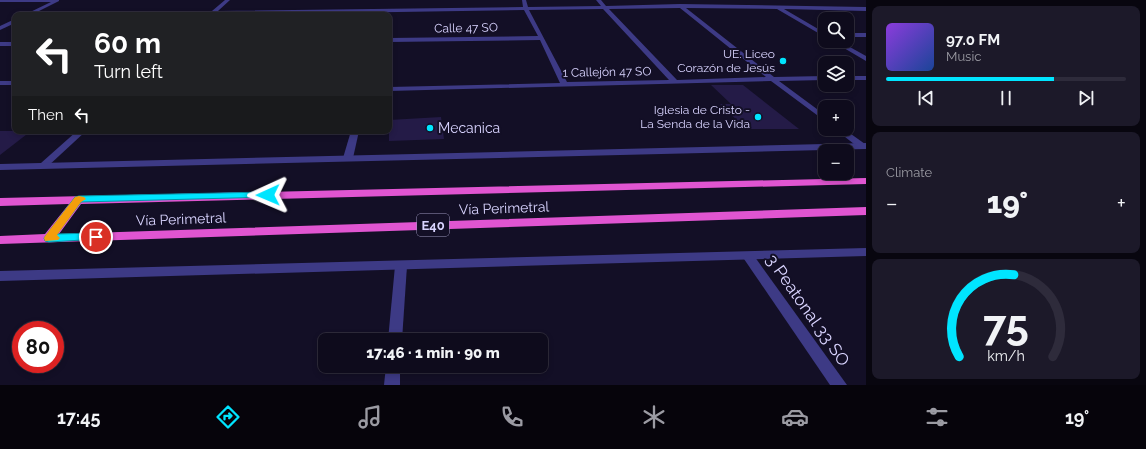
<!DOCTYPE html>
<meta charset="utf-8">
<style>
body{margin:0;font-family:Raleway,sans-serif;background:#1c1929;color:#f1f3f6;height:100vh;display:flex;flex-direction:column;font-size:15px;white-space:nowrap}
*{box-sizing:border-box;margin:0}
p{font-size:13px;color:#9b9ba3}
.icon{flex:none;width:22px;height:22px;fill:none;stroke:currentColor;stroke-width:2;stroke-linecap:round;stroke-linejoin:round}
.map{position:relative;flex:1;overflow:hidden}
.details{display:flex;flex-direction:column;gap:6px;padding:6px;background:#08060f;width:280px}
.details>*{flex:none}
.top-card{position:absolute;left:12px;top:12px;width:380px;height:122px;border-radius:8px;box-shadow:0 2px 6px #0003,0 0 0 1px #2e2b3b;background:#202124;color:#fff;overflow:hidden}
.controls{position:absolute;left:818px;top:12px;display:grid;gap:8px}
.controls a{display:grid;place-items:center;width:36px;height:36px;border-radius:8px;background:#0e0b1c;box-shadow:0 2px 6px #0003,0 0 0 1px #2e2b3b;font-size:20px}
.speed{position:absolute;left:12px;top:321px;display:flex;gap:8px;font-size:20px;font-weight:700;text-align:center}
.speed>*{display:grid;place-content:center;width:52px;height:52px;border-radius:50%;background:#0e0b1c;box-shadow:0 2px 6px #0003,0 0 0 1px #2e2b3b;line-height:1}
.speed .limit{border:6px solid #d22;background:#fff;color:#111}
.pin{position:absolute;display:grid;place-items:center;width:34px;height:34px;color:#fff;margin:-17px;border:2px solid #fff;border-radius:50%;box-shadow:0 1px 4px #0007}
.me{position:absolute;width:44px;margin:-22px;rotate:269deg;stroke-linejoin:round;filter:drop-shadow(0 0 3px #0008)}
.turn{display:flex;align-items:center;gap:14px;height:84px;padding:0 16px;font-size:18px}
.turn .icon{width:52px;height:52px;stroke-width:2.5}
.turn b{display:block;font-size:28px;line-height:34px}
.then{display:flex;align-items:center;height:38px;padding:0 16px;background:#0003;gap:8px;font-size:15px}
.big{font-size:30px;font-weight:800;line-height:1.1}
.details .tile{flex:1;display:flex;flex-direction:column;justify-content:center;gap:6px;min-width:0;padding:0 14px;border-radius:8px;background:#1c1929}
.details .dial{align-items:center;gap:0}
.dial svg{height:104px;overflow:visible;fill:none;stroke:#2e2b3b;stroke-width:7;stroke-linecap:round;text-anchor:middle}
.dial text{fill:#f1f3f6;stroke:none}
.song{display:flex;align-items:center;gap:12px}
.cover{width:48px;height:48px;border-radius:6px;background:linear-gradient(135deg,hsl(270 70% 55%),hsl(220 70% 35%))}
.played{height:4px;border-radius:2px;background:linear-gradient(90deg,#00e5ff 70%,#2e2b3b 70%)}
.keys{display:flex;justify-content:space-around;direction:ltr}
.heat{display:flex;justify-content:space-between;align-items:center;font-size:22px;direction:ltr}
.trip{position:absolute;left:318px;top:333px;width:230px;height:40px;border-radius:8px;background:#0e0b1c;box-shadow:0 2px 6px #0003,0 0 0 1px #2e2b3b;font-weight:800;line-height:40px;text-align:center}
.dock{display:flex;height:64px;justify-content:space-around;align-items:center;background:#06040b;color:#9b9ba3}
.dock .icon{width:28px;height:28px}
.dock .selected{color:#00e5ff}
.dock b{font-size:18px;color:#f1f3f6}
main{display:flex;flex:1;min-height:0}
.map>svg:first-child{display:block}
.building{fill:#241b47}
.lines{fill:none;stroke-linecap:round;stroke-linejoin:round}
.minor{fill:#3d3a85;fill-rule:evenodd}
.tertiary{fill:#3d3a85;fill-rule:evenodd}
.trunk{fill:#e055d1;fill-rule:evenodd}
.route{fill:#00e5ff;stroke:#0095a6}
.slow{fill:#f59e0b}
.poi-dot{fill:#00e5ff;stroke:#130f26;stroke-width:1.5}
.labels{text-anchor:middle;stroke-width:4;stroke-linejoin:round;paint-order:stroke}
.far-street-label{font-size:12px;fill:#d9d4ff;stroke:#130f26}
.far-poi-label{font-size:12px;fill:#d9d4ff;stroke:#130f26;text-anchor:end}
.shield{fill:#130f26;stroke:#9e99be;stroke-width:1}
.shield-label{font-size:13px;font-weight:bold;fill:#d9d4ff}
.poi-label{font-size:14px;fill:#d9d4ff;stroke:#130f26;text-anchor:start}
.street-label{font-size:14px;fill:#d9d4ff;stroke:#130f26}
.near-street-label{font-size:17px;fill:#d9d4ff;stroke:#130f26}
</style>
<main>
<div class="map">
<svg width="866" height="385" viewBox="0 0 866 385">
<rect width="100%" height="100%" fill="#130f26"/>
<g class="building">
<polygon points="711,85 743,85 799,129 746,129 720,104 731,104"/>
<polygon points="441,117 444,139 389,141 389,120"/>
<polygon points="0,131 31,131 0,155"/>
</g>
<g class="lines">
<g class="minor">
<polygon points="0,0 59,0 59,1 31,15 24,15 51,2 0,2"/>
<path d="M225,0h5l-12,11 305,-4 -1,-7h4l2,7 73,-1 -5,-6h5l5,6 74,-2 186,3v4l-82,-2 41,24v4l-48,-28 -91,-1 88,69 51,-1v4l-46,1 46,34v6l-54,-40 -382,10v-4l171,-4 -20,-43 -151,2v-4l149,-2 -14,-26 -311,5h-159l3,-2 155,-2zM680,8l86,69 -89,3 -68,-71zM603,9l66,71 -102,2 -38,-72z"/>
<polygon points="15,19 15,23 0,30 0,26"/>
<rect x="847" y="33" width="19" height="4"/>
<polygon points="832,41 839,41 866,56 866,61"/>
<rect x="0" y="42" width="15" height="4"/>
<rect x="847" y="76" width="19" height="4"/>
<rect x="0" y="81" width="15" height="4"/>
<polygon points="835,129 844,129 865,144 866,147 862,149 859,148"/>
<polygon points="77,131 86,131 47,167 41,167 39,165 41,163"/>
<polygon points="351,131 359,131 353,158 348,161 343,158"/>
<polygon points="748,252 752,253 847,385 830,385 744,259 742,256 744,253"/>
<polygon points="401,262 405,263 407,266 402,340 388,340 395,266 397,263"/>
<polygon points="386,366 400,366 400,385 384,385"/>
</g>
<g class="tertiary">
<polygon points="866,143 866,149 0,170 0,164"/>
<polygon points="866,248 866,256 0,281 0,271"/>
</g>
<polygon class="trunk" points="866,178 866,184 81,204 59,234 866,207 866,215 0,244 0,236 45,234 69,204 0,206 0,198"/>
</g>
<polygon class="route" points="268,192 271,193 272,195 271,197 81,202 57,234 96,233 100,234 101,237 100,239 49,242 45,241 44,238 75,197 79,196"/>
<polygon class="slow" points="79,196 84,197 86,199 81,202 57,235 60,238 58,240 45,241 44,238 45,236 75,197"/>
<g class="poi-dot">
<circle cx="783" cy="61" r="4"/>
<circle cx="758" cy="117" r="4"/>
<circle cx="430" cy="128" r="4"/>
</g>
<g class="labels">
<g class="far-street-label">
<text transform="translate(466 28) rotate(-1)" y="4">Calle 47 SO</text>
<text transform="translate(607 72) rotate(-1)" y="4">1 Callejón 47 SO</text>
</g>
<g class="far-poi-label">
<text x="775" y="58">UE. Liceo<tspan x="775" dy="14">Corazón de Jesús</tspan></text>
<text x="750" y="114">Iglesia de Cristo -<tspan x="750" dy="14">La Senda de la Vida</tspan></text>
</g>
<rect class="shield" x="417" y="214" width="32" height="22" rx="3"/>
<g class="shield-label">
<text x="433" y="230">E40</text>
</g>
<g class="poi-label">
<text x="438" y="133">Mecanica</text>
</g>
<g class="street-label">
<text transform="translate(504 208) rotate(-2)" y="5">Vía Perimetral</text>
<text transform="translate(181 219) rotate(-2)" y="5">Vía Perimetral</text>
</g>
<g class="near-street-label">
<text transform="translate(808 310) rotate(55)" y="6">3 Peatonal 33 SO</text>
</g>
</g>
</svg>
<div class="controls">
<a><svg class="icon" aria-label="search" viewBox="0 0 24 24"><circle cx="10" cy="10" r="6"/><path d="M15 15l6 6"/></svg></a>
<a><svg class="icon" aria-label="layers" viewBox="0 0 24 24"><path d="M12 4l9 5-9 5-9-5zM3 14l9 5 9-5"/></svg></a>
<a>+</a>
<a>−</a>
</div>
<div class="speed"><div class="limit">80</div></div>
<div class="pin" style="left:96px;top:237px;background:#d93025"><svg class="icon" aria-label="arrive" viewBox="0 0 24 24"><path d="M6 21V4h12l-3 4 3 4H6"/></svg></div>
<svg class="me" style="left:268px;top:195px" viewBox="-20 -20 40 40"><path d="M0-17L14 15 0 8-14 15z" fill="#00e5ff" stroke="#fff" stroke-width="4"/></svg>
<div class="trip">17:46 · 1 min · 90 m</div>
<div class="top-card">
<div class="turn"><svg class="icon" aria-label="left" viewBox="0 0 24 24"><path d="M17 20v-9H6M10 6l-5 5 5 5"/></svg><div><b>60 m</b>Turn left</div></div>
<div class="then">Then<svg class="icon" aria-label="left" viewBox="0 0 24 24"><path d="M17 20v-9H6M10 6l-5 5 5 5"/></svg></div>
</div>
</div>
<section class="details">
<div class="tile">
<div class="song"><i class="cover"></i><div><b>97.0 FM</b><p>Music</p></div></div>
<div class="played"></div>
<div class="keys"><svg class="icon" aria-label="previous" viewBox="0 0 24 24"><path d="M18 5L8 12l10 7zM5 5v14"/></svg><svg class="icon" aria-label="pause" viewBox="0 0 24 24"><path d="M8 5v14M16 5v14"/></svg><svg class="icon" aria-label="next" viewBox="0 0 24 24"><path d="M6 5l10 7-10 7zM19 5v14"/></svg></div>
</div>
<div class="tile"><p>Climate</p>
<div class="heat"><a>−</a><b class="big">19°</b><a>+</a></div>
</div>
<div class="tile dial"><svg viewBox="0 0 100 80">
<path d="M14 69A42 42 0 1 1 86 69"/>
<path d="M14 69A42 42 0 0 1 56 6" stroke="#00e5ff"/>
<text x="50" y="56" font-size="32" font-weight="700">75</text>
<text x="50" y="72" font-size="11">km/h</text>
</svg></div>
</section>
</main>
<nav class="dock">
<b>17:45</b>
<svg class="icon selected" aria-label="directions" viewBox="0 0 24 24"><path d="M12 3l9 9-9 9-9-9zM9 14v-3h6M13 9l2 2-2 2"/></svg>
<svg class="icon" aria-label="music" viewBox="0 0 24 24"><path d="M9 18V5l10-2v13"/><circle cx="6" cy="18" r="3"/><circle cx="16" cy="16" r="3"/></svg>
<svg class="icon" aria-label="phone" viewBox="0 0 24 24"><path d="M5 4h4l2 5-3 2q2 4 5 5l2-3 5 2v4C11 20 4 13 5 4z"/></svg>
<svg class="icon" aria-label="climate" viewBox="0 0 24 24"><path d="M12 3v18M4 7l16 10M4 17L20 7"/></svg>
<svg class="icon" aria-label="car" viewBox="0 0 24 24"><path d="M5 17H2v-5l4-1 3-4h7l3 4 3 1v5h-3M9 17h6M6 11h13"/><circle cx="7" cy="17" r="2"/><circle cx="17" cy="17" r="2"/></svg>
<svg class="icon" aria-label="filters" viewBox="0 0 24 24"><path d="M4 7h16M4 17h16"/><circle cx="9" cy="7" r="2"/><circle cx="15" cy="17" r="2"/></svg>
<b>19°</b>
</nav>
